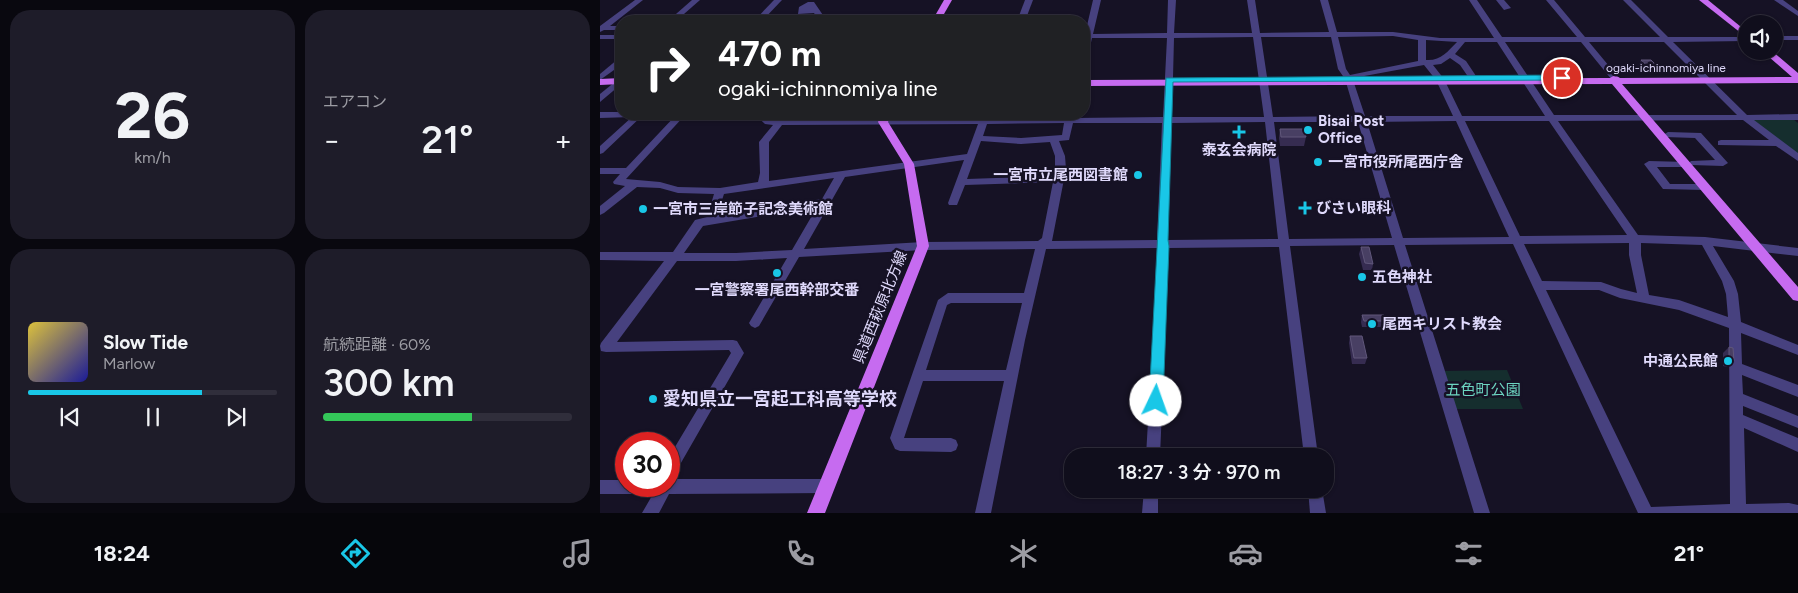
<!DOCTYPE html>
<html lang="ja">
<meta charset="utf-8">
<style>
body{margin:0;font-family:Figtree,"Noto Sans JP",sans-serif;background:#1e1c29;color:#f1f3f6;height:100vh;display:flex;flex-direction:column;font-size:19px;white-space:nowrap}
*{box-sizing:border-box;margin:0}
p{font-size:16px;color:#9c9ca3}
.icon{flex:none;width:28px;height:28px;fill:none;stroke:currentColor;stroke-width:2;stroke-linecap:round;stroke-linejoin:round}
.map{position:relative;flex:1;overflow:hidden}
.side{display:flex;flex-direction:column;gap:10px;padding:10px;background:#09080f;width:600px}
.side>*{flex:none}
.hud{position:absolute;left:15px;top:15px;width:475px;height:105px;border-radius:20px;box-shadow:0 1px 4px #0004,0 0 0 1px #302e3b;background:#202124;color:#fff;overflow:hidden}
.controls{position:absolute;left:1138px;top:15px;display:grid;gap:10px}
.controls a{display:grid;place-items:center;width:45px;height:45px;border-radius:50%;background:#100e1c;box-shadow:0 1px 4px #0004,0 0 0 1px #302e3b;font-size:25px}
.speed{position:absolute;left:15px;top:432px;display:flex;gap:10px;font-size:25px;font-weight:700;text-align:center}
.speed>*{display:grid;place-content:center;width:65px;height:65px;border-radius:50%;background:#100e1c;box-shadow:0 1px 4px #0004,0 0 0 1px #302e3b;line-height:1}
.speed .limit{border:8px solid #d22;background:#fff;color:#111}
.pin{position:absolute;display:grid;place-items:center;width:42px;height:42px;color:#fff;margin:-21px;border:2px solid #fff;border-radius:50%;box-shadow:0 1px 5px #0007}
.me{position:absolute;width:55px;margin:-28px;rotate:3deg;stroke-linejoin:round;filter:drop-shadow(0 0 4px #0008)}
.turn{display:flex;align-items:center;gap:18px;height:105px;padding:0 20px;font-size:22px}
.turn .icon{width:65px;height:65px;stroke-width:2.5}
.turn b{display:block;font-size:35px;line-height:42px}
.big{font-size:38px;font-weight:600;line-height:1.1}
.side .widget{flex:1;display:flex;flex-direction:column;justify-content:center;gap:8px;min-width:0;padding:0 18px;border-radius:20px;background:#1e1c29}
.side .dial{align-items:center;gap:0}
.dial b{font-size:65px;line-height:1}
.song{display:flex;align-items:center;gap:15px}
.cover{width:60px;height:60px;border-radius:8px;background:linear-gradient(135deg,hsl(50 70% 55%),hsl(240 70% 35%))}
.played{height:5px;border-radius:2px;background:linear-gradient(90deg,#19c7e7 70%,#302e3b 70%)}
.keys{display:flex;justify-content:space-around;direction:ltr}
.heat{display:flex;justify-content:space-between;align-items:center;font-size:28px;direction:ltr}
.charge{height:8px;border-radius:4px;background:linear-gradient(90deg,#34c759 60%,#302e3b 0)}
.side .tiles{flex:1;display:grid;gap:10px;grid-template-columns:repeat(2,1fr)}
.trip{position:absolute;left:464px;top:448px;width:270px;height:50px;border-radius:20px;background:#100e1c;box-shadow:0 1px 4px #0004,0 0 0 1px #302e3b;font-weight:600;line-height:50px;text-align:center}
.tab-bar{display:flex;height:80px;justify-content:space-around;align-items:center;background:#06060b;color:#9c9ca3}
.tab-bar .icon{width:35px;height:35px}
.tab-bar .selected{color:#19c7e7}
.tab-bar b{font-size:22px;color:#f1f3f6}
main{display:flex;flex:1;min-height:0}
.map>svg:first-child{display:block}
.green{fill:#152e2e}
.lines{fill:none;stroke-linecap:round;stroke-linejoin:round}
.minor{fill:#47417f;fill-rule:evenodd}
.major{fill:#c66bf0;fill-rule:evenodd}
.wall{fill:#362c51}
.building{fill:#483f63;stroke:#60577b}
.route{fill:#19c7e7;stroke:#108196}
.poi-dot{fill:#19c7e7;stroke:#161225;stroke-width:2}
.labels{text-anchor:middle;stroke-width:5;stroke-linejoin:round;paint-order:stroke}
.far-street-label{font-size:12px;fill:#dfd9fb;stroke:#161225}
.poi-label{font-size:15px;font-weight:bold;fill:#dfd9fb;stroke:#161225;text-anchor:start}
.street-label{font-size:15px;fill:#dfd9fb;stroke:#161225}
.park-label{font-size:15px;fill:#6cd4c0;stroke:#161225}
.near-poi-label{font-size:18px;font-weight:bold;fill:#dfd9fb;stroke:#161225;text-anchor:start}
</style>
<main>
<section class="side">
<div class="tiles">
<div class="widget dial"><b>26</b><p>km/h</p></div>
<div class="widget"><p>エアコン</p>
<div class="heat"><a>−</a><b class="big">21°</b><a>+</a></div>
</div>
<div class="widget">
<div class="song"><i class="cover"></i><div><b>Slow Tide</b><p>Marlow</p></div></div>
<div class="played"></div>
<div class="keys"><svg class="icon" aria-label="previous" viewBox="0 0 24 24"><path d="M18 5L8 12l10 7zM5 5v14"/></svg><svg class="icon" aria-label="pause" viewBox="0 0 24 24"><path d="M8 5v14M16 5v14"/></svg><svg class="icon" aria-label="next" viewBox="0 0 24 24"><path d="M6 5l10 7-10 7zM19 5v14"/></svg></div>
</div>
<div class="widget"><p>航続距離 · 60%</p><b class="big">300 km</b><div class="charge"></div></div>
</div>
</section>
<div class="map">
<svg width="1198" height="513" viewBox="0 0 1198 513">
<rect width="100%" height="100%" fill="#161225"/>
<g class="green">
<polygon points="1150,118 1193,119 1198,123 1198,157"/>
<polygon points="907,370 923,409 856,409 843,371"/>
</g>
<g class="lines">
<g class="minor">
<polygon points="35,0 43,0 10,26 21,26 21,30 4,30 0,32 0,26"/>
<polygon points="92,0 100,0 76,21 68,21"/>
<polygon points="174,0 182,0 162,21 154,21"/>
<polygon points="425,0 433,0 425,21 417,21"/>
<path d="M493,0h8l-8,34 74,-1 1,-33h8l-2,33h78l-5,-33h8l5,33 69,-1 -9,-32h8l9,32h56l47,6h54l-25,-38h8l25,37h75l-31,-37h8l31,37h75l-37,-37h8l37,37h78v4l-73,1 74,73 51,-1v6h-44l44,33v8l-22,-15 -58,-1v-4l3,-1h48l-26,-20 -185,1 80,114 67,2 93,11v8l-85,-10 21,35 4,13 3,28 57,23v10l-57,-22 1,31 56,21v12l-56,-22 1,19 55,22v12l-55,-22v9l55,23v14l-54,-24 2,76 43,-1 9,2v8h-160l-125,-269 -108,1 85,268h-16l-80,-268 -104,1 28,210h-14l-25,-209 -110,1 -9,208h-14l12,-208 -112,1 -21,91 -34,173h-16l29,-132h-81l-19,57h47l5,2 2,5 -2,5 -5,2 -51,-1 -5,-2 -5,-11 48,-138 10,-7h76l11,-44 -112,1 -124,7 -40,69 -4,2 -4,-2 -2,-3 38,-65 -51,3h-59l-60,81 116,-2 4,1 7,12 -70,122 -5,2v-20l62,-104 -2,-3 -123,2 -5,-1 -1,-5 1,-3 63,-82 -64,-1v-8h73l22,-32 12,-3 7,-23 -36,-1 -18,-5 -23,-1 -33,26 -4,2v-9l25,-20 -11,-2 -1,-2 7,-8h-20v-6h26l51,-54h9l-60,65 34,3 18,5 42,1 38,-6 2,-9 -1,-31 14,-17 -8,-1 -11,-10c9,0 14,5 23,5l5,-5h8l-3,5 193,-1 2,-4h8l-1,4h76l1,-4h8v4l89,-1 4,-79h-75l-4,18 -4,2v-24h1zM793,36l25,4v21l-68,14 -4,-6 -8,-32zM653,37l11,80h-92l2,-79zM661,37h70l7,32 7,10 11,37 -83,1zM826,40l31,2c-10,10 -16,19 -31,18zM865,42h32l48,74h-83l-18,-37 -11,-14 8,-1 9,-6 10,7 11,16h6l1,-2 -12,-18 -11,-7zM905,42h76l31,38h3l4,-2 -30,-36h75l73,73h-183zM824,65l12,15 17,36h-88l-12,-36 6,-3zM856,121l53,116 -106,1 -36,-116zM865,121h84l78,114 -107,1zM665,122l13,117 -111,1 4,-117zM674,122h84l34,116 -103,1zM464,123l-2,12 -41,3 -38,-2 4,-12zM473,123h89l-5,117 -105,1 14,-72 -1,-13 -6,-15 10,-1zM378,124l-11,30 -198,27v-39l13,-17zM381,141l40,3 29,-2 5,14v20l-88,3zM364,160l-16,43 1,2h8l8,-20 88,-3 -11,56 -4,3 -115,1 -119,7 41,-72zM234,178l-12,21 -105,16 7,-21zM217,207l-25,43 -56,3h-52l19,-27zM1029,243v12l8,38 -16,-4 -20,-7 -59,-1 -18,-37zM1041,243l61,2 20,36 4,13 2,23 -49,-17 -30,-5 -8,-40zM946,290h53l21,8 59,12 50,18 1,176 -79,3zM351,303h71l-16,67h-80l21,-65z"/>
<polygon points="896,0 904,0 911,8 904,10"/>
<polygon points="1174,0 1183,0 1198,11 1198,16"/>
<polygon points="208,2 214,2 227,21 219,21 214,13 198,14 199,7"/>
<rect x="0" y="35" width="21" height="4"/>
<rect x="1174" y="36" width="24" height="4"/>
<polygon points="18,59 21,59 21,65 0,80 0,74"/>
<polygon points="16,81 20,84 19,86 0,102 0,94"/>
<polygon points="0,112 21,112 21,114 44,114 3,153 0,154 0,146 32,117 0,118"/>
<polygon points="1068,132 1101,133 1128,163 1123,166 1091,165 1089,163 1091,161 1115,160 1095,138 1065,137 1063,135"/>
<polygon points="1049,161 1087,162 1089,164 1087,166 1084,167 1057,167 1070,184 1104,184 1109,187 1104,190 1063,189 1044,164"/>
<polygon points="69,479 226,479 231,481 234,486 231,491 226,493 69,494 59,513 42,513 53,494 0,494 0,480 26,480 26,486 69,486"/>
<polygon points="544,489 558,489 558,513 542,513"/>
<polygon points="708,489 722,489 726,513 710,513"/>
</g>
<g class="major">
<polygon points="344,0 352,0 340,21 332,21"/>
<polygon points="1099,0 1108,0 1146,31 1146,37"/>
<polygon points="1162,51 1172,51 1198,73 1198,83 1022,84 1198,287 1198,301 1193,300 1012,84 484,86 484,80 1010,78 1015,75 1020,78 1192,77"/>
<polygon points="21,78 21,84 0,85 0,79"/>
<polygon points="281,114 291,114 288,122 314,164 329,246 225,513 207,513 317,246 304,164 278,122"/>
</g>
</g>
<g class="wall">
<polygon points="1041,60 1059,68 1055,74 1046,74 1038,66"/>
<polygon points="680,129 706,137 704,146 680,146 679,138"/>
<polygon points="761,247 773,264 772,270 763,270 759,254"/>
<polygon points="762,315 785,321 783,327 762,327 761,322"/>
<polygon points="750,336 767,358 765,364 752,364 749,343"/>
<polygon points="1129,347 1134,361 1127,367 1123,366 1123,353"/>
</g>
<g class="building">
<polygon points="1041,60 1051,60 1059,68 1050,68"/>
<polygon points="680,129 704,129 706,137 681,137"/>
<polygon points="761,247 769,247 773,264 765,263"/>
<polygon points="762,315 784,315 785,321 764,321"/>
<polygon points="750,336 762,336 767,358 754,358"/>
<polygon points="1129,347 1133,348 1134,361 1129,360"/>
</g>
<polygon class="route" points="962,75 965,76 965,80 573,82 568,240 569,246 563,401 561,405 556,407 551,405 549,401 566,78"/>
<g class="poi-dot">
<circle cx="708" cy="130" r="5"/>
<path d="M636.5 124.5h5v5h5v5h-5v5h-5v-5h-5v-5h5z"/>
<circle cx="718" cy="162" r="5"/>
<circle cx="538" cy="175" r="5"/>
<path d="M702.5 200.5h5v5h5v5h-5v5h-5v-5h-5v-5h5z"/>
<circle cx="43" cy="209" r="5"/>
<circle cx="177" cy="273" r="5"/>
<circle cx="762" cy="277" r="5"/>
<circle cx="772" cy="324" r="5"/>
<circle cx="1128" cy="361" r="5"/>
<circle cx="53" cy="399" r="5"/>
</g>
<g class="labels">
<g class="far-street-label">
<text x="1066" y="72">ogaki-ichinnomiya line</text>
</g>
<g class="poi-label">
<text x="718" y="126">Bisai Post<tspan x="718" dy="17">Office</tspan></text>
<text x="639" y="155" text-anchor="middle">泰玄会病院</text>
<text x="728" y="167">一宮市役所尾西庁舎</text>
<text x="528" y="180" text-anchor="end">一宮市立尾西図書館</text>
<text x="716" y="213">びさい眼科</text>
<text x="53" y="214">一宮市三岸節子記念美術館</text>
<text x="772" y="282">五色神社</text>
<text x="177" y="295" text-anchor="middle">一宮警察署尾西幹部交番</text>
<text x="782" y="329">尾西キリスト教会</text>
<text x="1118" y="366" text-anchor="end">中通公民館</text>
</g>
<g class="street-label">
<text transform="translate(280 307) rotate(-68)" y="5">県道西萩原北方線</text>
</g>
<g class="park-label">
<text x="883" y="395">五色町公園</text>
</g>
<g class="near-poi-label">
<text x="63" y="405">愛知県立一宮起工科高等学校</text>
</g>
</g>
</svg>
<div class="controls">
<a><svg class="icon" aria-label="sound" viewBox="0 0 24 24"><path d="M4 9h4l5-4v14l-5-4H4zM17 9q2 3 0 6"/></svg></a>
</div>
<div class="speed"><div class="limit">30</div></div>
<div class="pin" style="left:962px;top:78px;background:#d93025"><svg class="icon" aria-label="arrive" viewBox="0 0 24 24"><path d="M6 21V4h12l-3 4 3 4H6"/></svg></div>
<svg class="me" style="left:556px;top:401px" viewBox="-20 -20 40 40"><circle r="19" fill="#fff"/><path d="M0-13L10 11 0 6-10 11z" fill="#19c7e7"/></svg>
<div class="trip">18:27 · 3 分 · 970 m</div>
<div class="hud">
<div class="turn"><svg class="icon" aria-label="right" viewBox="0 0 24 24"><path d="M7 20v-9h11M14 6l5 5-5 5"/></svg><div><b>470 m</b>ogaki-ichinnomiya line</div></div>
</div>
</div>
</main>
<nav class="tab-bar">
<b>18:24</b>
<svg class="icon selected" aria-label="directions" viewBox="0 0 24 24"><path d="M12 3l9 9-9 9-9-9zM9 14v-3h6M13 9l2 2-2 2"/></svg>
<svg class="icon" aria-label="music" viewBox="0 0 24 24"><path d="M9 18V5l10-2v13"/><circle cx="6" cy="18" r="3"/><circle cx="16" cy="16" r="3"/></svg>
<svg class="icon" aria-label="phone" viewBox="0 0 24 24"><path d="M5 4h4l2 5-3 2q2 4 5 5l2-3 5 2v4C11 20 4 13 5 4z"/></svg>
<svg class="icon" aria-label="climate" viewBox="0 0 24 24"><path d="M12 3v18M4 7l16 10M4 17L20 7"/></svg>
<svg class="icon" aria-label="car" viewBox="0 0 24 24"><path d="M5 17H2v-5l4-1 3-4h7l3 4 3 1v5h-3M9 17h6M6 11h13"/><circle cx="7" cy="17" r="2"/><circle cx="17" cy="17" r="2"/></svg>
<svg class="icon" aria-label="filters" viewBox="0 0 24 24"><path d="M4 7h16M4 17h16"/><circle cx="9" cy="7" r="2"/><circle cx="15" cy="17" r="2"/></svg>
<b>21°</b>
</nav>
